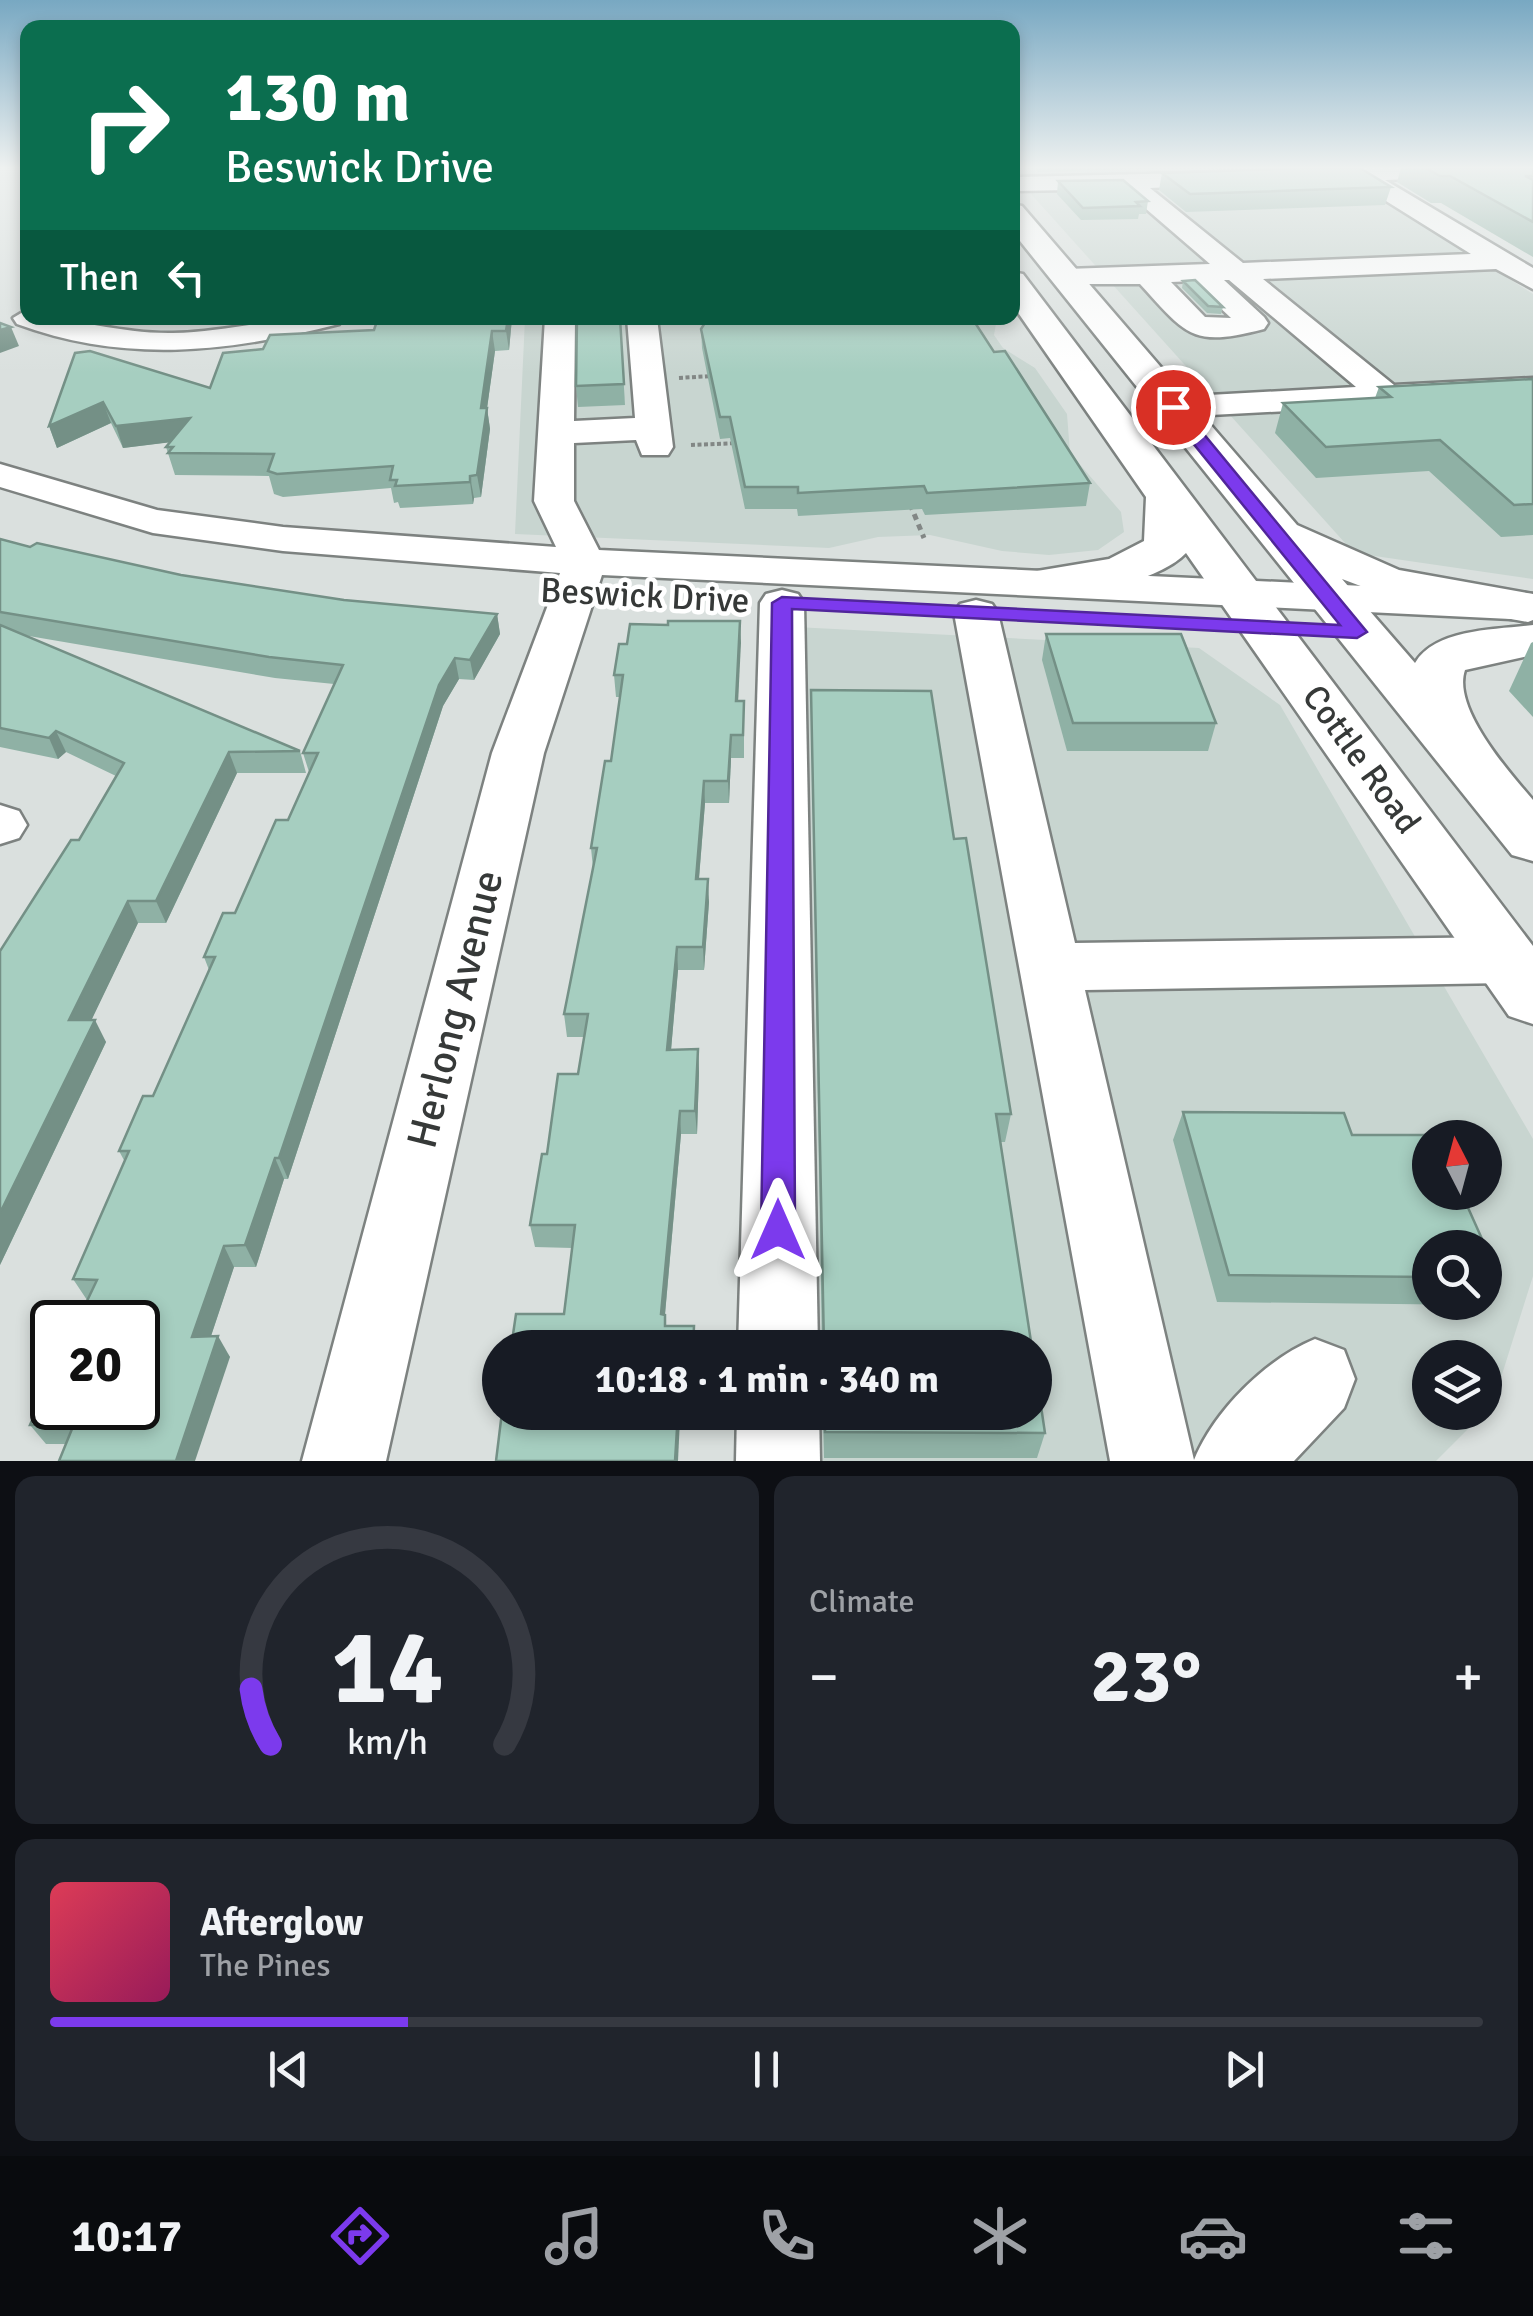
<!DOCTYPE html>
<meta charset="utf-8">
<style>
body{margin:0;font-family:Signika,sans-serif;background:#20242c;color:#f1f3f6;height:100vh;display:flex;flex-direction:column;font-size:38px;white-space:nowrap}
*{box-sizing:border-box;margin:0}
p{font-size:32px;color:#9ea1a6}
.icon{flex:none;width:55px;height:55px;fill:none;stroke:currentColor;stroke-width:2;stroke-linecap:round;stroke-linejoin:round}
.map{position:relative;height:1461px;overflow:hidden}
.sheet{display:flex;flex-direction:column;gap:15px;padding:15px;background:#0d0f14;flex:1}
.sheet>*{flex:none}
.top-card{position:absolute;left:20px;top:20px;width:1000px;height:305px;border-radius:20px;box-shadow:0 5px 15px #0003;background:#0b6e4f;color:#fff;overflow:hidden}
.needle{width:65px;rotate:354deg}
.controls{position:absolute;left:1412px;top:1120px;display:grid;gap:20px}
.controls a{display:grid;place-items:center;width:90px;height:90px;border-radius:50%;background:#171b24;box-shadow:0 5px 15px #0003;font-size:50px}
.speed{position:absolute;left:30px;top:1300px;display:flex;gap:20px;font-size:50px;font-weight:700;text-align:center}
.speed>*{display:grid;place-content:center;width:130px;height:130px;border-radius:50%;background:#171b24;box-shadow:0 5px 15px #0003;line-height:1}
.speed .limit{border:5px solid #111;border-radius:15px;background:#fff;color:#111}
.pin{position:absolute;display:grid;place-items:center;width:85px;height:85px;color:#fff;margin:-42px;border:5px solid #fff;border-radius:50%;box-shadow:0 2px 10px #0007}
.me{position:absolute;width:110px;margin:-55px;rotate:0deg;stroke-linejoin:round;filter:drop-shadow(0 0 8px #0008)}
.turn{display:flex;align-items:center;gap:35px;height:210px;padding:0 40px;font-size:45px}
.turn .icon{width:130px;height:130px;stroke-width:2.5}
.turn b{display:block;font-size:70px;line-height:85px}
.then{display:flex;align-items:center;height:95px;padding:0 40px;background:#0003;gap:20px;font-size:38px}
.big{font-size:75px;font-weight:800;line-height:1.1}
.sheet .widget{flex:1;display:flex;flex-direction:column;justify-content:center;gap:15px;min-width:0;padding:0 35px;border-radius:20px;background:#20242c}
.sheet .dial{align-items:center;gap:0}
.dial svg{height:260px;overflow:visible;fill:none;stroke:#363941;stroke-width:7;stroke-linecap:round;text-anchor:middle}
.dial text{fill:#f1f3f6;stroke:none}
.song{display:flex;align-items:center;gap:30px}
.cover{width:120px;height:120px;border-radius:15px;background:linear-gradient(135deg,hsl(350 70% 55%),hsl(330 70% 35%))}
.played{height:10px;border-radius:5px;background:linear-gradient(90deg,#7c3aed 25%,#363941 25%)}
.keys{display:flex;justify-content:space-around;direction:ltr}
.heat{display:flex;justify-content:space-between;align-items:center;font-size:55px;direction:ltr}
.sheet .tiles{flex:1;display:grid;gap:15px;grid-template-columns:1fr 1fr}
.widget:last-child{grid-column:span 2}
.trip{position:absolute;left:482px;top:1330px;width:570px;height:100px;border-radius:50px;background:#171b24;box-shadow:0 5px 15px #0003;font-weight:800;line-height:100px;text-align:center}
.tab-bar{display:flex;height:160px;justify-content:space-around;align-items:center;background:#090b0e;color:#9ea1a6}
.tab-bar .icon{width:70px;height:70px}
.tab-bar .current{color:#7c3aed}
.tab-bar b{font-size:45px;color:#f1f3f6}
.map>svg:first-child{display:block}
.built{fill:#c8d5d0;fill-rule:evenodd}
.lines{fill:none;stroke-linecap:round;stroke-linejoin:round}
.minor-casing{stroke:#7d8280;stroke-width:5}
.major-casing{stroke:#7d8280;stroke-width:5}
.path-far1{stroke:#828785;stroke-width:4;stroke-dasharray:4 2.5;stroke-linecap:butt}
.path{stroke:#828785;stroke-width:5;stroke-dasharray:6 5;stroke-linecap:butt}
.minor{fill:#fff;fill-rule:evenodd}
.major{fill:#fff;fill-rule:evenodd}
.wall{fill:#8fb1a5}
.shaded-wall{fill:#749086}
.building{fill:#a6cec0;stroke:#749086;stroke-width:2.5}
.route{fill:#7c3aed;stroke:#51269a;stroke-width:2.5}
.labels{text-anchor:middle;stroke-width:9;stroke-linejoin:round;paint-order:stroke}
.street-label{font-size:35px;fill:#363938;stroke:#fff}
.near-street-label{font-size:42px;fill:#363938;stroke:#fff}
</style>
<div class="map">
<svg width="1533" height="1461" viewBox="0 0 1533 1461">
<rect width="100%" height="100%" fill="#dae0de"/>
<g class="built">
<polygon points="1012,168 1427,168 1342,172 1533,294 1533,579 1354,553 1013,174"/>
<polygon points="525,318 997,318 994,335 1003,348 1035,368 1067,414 1070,453 1121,512 1124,532 1098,550 1049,555 1002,551 930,535 878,537 829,548 515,534"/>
<path d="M758,625l441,23 81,57 253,434v137l-40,127 -8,8v-53h-55v54l54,1 -48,48h-694l1,-48 292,-1v-64l-291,-1zM1430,1138h55v54h-55zM1430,1248h55v54h-55z"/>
</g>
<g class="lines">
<defs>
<g id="minor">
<path d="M1329,168h201l-12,7 -133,5 148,88v21l-37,-20 -233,10 131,106 139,-7v20l-360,19 -12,-3 -5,-7 5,-7 12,-3 183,-10 -127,-107h-5l40,37 4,6 -4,6c-73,19 -77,6 -124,-45h-83l-4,-6 4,-6 10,-3 143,-5 -87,-75 -111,2v-14l216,-5 8,2v10l-86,4 93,75 228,-9 -117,-73 -51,2 -12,-7 12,-7zM1194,281l3,5 34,32 -26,-1 -34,-35z"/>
<path d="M28,309v9c48,0 95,16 145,15 58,-1 113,-19 170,-15l-4,6c-110,28 -214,40 -322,0l-4,-6z"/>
<polygon points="545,318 575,318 574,421 635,418 627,318 657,318 673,447 668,455 642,455 636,440 574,443 574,501 599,550 1533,594 1533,620 602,575 544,753 386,1461 302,1461 492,753 560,573 283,551 153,533 0,487 0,464 157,510 283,527 556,547 534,501"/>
<polygon points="782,590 798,594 804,603 818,1348 738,1348 760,603 766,594"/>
<path d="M976,600l16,4 6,9 77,330 431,-6 22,6 5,11 -5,23 -22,6 -421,7 109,470c20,-49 72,-101 121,-121l29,11 11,29 -11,29 -50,53h-184l-156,-848 6,-9z"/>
<polygon points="0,805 19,811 27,825 19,838 0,844"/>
<polygon points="737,1412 819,1412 820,1461 736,1461"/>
</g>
<g id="major">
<path d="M1012,204l10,2 275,319 102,45 134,24v26l-5,2 -141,-26 -45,-17 73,84c21,-35 82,-33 118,-38v30l-68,15c-13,38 44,102 68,130v61l-21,-6 -500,-624z"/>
<path d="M1012,272l11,2 510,672v78l-24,-8 -323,-463c-28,30 -122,50 -161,40l-7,-10 7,-10 84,-14 35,-18 2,-44 -134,-193z"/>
</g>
</defs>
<use href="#minor" class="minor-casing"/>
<use href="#major" class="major-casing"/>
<g class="path-far1">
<polyline points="679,378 712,376"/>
<polyline points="691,445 739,443"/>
</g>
<polyline class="path" points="910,504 924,538"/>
<use href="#minor" class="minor"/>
<use href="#major" class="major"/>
</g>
<g class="wall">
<polygon points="1034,168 1176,168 1038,172"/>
<polygon points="1401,168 1533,168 1533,257 1441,203 1431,203 1397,182"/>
<polygon points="1162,173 1391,187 1385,205 1186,212 1159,190"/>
<polygon points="1058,181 1148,201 1146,214 1139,214 1138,219 1081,220 1057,194"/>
<polygon points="1183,281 1223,307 1221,314 1207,313 1182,288"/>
<polygon points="512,318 509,350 495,351 487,408 490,429 481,497 474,498 473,504 400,508 398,502 394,503 391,488 283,497 274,494 269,476 175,475 166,447 170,442 123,448 111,423 57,448 49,426 75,353 210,388 263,349 374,330"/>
<polygon points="620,318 625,405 578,407 576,386"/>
<polygon points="705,318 972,318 994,352 1090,483 1086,506 925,515 922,509 798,516 797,509 745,509 730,438 720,439 702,348 701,329 706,322"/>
<polygon points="1533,379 1533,535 1501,537 1429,471 1316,478 1275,433 1283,403 1375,398 1379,387"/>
<polygon points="0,539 30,547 181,575 344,600 497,614 500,634 474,680 459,679 443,706 288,1179 284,1179 256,1267 234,1267 211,1336 230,1357 66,1444 46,1444 30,1425 87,1300 73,1279 125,1162 119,1151 153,1096 209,970 204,957 235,913 288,820 309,772 303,753 334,684 275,678 23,635 300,751 306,773 237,773 166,923 138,923 91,1020 106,1042 0,1265 79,840 116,776 66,752 58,759 0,747"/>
<polygon points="740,621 738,701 744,701 744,758 731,758 729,803 705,803 699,879 709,902 704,970 678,970 671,1050 698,1049 699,1073 697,1134 681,1134 665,1315 666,1326 694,1326 696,1348 511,1348 564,1314 572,1248 535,1247 530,1225 547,1154 578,1074 584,1037 567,1037 564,1014 593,868 591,848 611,761 620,697 616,697 614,675 627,644 668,625"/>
<polygon points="1046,634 1216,723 1208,751 1067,751 1042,660"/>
<polygon points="1533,642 1533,717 1509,691 1531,643"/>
<polygon points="811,690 954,839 1011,1114 1005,1142 1001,1142 1032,1348 822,1348"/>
<polygon points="1183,1112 1344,1113 1352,1135 1435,1135 1436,1138 1430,1138 1430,1192 1461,1192 1499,1277 1485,1297 1485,1248 1430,1248 1430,1302 1481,1302 1479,1305 1217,1302 1173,1140"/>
<polygon points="502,1412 693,1412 692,1419"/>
<polygon points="823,1412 1035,1412 1045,1433 1037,1458 824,1458"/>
</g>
<g class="shaded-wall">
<polygon points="508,318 512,318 509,350 506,331"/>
<polygon points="11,327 19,346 0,353 0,330"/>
<polygon points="492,331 495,351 484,430 481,408"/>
<polygon points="103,402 111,423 57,448 49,426"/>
<polygon points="487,408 490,429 481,497 477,475"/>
<polygon points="190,418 197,439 123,448 116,426"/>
<polygon points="470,476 474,498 473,504 470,482"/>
<polygon points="497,614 500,634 474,680 470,660"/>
<polygon points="740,621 741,643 737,723 736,701"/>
<polygon points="455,658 459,679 443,706 288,1179 279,1158 439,685"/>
<polygon points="56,731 66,752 58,759 49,738"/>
<polygon points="731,735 731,758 729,803 728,781"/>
<polygon points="229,752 237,773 166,923 156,901"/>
<polygon points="704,781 705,803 697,902 696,879"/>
<polygon points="708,879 709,902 704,970 703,947"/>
<polygon points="128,901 138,923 81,1042 69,1020"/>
<polygon points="677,947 678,970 669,1073 667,1050"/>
<polygon points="95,1020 106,1042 0,1265 0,1213"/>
<polygon points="698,1049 699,1073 697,1134 695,1111"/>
<polygon points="680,1111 681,1134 663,1336 661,1314"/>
<polygon points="275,1158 284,1179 256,1267 245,1245"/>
<polygon points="224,1246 234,1267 204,1357 192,1337"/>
<polygon points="218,1336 230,1357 195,1461 176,1461"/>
<polygon points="678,1412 680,1412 680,1419 678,1461 675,1461"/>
</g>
<g class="building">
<polygon points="1304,168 1360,168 1391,187 1190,194 1162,173"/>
<polygon points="1426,168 1533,168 1533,176 1525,176 1533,180 1533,222 1450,176 1440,176"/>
<polygon points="1123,180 1148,201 1136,202 1140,206 1083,208 1058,181"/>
<polygon points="1195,280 1223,307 1208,306 1183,281"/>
<polygon points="378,318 508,318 506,331 492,331 481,408 487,408 477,475 470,476 470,482 395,486 397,480 390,480 393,466 277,474 268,471 274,454 168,453 173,447 166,447 190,418 116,426 103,402 49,426 75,353 90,351 210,388 223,353 263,349 270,335 374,330"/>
<polygon points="577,318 620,318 624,384 576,386"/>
<polygon points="708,318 972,318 994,352 1005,351 1090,483 927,493 924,486 798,493 798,487 745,487 730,417 720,417 701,329"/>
<polygon points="0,323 11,327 0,330"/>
<polygon points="1533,379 1533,504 1514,505 1440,440 1326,447 1283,403 1391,397 1379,387"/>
<polygon points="0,539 30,547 37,543 181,575 344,600 497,614 470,660 455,658 439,685 279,1158 275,1158 245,1245 224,1246 192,1337 218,1336 176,1461 59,1461 74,1424 30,1425 52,1375 52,1408 138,1408 138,1322 77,1322 97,1280 73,1279 129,1151 119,1151 143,1096 153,1096 215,957 204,957 223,913 235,913 276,820 288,820 318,753 303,753 343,665 269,657 0,612"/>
<polygon points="668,621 740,621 736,701 744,701 743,735 731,735 728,781 704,781 696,879 708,879 703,947 677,947 667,1050 698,1049 695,1111 680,1111 661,1314 665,1315 665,1326 694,1326 693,1348 511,1348 516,1314 564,1314 575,1225 530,1225 542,1154 547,1154 558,1074 578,1074 588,1014 564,1014 597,848 591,848 605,761 611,761 623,675 614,675 619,644 627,644 630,624 668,625"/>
<polygon points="0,625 300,751 229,752 156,901 128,901 69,1020 95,1020 0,1213 0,951 71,840 79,840 124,763 56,731 49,738 0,728"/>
<polygon points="1046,634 1181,634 1216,723 1073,723"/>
<polygon points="811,690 931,691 954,839 966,838 1011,1114 996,1114 1032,1348 824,1348"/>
<polygon points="1183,1112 1344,1113 1352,1135 1435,1135 1436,1138 1430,1138 1430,1192 1461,1192 1499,1277 1485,1277 1485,1248 1430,1248 1430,1277 1229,1275"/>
<polygon points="1035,1366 1045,1433 825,1432 825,1412 1035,1412"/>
<polygon points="502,1412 678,1412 675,1461 496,1461"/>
</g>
<linearGradient id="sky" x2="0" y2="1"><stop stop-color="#78a8c2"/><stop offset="0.45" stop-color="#eef1f0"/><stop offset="1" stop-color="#eef1f0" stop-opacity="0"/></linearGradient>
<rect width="1533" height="373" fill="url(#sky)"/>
<polygon class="route" points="1167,404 1179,404 1367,632 1357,638 792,609 795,1230 790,1241 778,1246 766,1241 761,1230 772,603 782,597 1340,625 1167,411"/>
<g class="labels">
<g class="street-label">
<text transform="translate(645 595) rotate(3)" y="12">Beswick Drive</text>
<text transform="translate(1362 759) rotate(54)" y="12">Cottle Road</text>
</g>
<g class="near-street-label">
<text transform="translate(454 1009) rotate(-76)" y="15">Herlong Avenue</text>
</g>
</g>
</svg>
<div class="controls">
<a><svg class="needle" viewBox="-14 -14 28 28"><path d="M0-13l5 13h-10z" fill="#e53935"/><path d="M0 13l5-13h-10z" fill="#9ea1a6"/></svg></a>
<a><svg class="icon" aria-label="search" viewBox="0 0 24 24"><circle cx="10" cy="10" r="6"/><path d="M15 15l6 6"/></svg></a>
<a><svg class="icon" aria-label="layers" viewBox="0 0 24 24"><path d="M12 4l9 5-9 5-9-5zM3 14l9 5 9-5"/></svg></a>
</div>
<div class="speed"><div class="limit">20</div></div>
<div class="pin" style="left:1173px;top:407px;background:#d93025"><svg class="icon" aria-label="arrive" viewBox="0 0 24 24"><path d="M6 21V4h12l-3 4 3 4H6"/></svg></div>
<svg class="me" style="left:778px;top:1230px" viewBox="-20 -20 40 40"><path d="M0-17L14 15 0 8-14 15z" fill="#7c3aed" stroke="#fff" stroke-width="4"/></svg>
<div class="trip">10:18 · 1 min · 340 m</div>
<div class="top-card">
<div class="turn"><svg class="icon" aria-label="right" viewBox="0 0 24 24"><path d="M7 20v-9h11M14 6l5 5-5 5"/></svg><div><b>130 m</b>Beswick Drive</div></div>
<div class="then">Then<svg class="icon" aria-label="left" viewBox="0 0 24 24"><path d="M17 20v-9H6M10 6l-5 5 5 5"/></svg></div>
</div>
</div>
<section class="sheet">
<div class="tiles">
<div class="widget dial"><svg viewBox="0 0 100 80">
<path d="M14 69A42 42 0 1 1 86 69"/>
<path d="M14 69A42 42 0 0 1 8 52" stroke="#7c3aed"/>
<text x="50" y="56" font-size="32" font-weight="700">14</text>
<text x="50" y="72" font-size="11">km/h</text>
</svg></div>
<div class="widget"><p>Climate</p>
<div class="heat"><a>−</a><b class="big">23°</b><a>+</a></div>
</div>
<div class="widget">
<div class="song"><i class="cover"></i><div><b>Afterglow</b><p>The Pines</p></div></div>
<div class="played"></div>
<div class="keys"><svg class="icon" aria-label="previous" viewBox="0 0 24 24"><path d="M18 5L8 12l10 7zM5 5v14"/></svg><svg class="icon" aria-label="pause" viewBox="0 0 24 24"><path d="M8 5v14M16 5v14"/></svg><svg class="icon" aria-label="next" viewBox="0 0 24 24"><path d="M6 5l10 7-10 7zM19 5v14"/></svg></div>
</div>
</div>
</section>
<nav class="tab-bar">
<b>10:17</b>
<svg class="icon current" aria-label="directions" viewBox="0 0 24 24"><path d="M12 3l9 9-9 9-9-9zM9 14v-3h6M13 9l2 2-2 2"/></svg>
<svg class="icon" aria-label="music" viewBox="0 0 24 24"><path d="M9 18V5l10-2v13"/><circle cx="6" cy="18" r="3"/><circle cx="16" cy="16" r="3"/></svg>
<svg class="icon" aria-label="phone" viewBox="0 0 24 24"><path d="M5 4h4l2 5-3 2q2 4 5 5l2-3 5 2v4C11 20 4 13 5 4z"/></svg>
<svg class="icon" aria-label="climate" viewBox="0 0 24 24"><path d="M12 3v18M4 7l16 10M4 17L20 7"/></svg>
<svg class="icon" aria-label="car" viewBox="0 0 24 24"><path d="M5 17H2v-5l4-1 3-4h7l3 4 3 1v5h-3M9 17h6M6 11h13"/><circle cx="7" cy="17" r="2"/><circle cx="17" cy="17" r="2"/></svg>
<svg class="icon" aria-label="filters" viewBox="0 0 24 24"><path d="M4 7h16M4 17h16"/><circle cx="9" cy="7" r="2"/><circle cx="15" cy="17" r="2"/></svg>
</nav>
